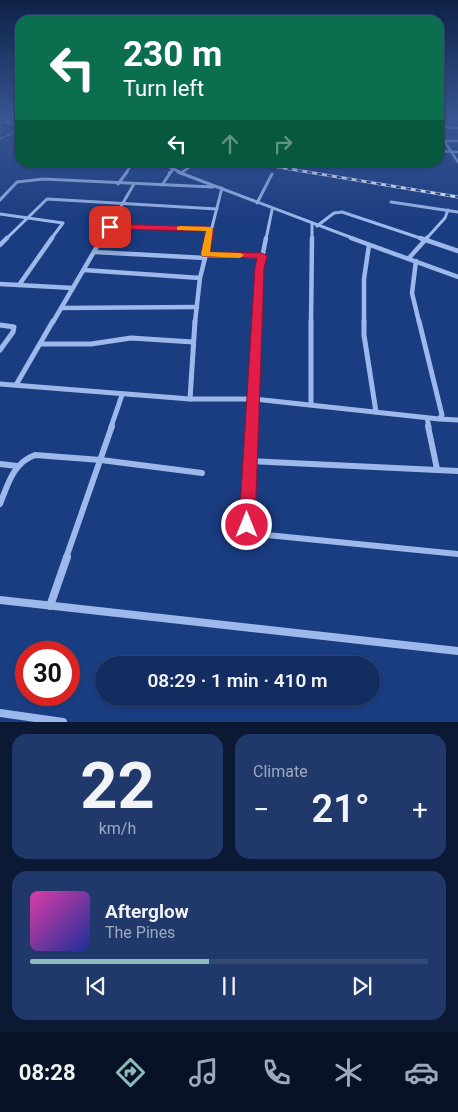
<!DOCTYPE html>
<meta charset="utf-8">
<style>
body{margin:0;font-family:Roboto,sans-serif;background:#21396a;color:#f1f3f6;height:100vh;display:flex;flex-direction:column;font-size:19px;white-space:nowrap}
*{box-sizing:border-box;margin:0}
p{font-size:16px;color:#9da8bd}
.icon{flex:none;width:28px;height:28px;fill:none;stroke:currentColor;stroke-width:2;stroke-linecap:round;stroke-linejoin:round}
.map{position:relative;height:722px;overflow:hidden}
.panel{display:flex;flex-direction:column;gap:12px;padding:12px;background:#0b1935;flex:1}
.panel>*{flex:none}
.guide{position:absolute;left:15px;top:15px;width:429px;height:152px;border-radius:15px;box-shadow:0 1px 4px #0004,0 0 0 1px #334976;background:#0b6e4f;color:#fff;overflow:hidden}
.speed{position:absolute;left:15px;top:641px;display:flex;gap:10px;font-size:25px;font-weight:700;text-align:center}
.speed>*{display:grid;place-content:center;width:65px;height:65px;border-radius:50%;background:#142d61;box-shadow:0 1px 4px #0004,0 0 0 1px #334976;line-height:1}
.speed .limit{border:8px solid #d22;background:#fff;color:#111}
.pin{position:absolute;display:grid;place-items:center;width:42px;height:42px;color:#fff;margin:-21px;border-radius:10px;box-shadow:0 2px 8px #0006}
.me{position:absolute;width:55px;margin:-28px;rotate:0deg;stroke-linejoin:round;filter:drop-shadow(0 0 4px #0008)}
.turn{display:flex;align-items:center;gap:18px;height:105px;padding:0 25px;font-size:22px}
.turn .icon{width:65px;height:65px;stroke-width:2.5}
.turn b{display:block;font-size:35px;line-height:42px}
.lanes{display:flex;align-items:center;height:48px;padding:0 25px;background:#0003;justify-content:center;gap:25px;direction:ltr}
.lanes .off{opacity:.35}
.big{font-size:38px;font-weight:600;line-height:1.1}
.panel .tile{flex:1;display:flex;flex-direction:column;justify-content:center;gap:8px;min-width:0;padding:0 18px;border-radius:15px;background:#21396a}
.panel .dial{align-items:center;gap:0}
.dial b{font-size:65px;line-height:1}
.song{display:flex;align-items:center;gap:15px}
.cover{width:60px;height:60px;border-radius:8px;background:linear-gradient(135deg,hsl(320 70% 55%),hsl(230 70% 35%))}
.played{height:5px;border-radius:2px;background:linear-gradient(90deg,#8bbbb9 45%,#334976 45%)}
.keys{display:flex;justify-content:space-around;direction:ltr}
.heat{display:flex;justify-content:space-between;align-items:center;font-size:28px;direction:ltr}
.panel .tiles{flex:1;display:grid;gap:12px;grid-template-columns:1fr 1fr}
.tile:last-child{grid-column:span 2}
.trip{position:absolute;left:95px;top:656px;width:285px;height:50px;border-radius:25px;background:#142d61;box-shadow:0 1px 4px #0004,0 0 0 1px #334976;font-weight:600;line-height:50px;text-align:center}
.dock{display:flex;height:80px;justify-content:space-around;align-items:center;background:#081227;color:#9da8bd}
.dock .icon{width:35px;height:35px}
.dock .current{color:#8bbbb9}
.dock b{font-size:22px;color:#f1f3f6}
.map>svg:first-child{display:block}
.water{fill:#112a5f;stroke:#90b2ed}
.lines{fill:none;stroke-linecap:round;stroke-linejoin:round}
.street-far5{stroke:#9db8ea;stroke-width:2.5}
.street-far4{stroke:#9db8ea;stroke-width:3}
.street-far3{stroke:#9db8ea;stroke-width:4.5}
.street-far2{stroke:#9db8ea;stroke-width:5}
.street-far1{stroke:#9db8ea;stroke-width:6}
.street{stroke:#9db8ea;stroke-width:8}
.rail-casing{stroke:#fff;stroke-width:3}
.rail{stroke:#1a3c81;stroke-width:2;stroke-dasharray:5;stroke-linecap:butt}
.route{fill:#e11d48;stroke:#92132f}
.slow{fill:#f59e0b}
</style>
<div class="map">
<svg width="458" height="722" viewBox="0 0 458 722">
<rect width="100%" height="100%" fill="#1a3c81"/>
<polygon class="water" points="0,120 20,120 20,129 0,139"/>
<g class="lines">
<g class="street-far5">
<polyline points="439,127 458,128"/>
<polyline points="439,133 458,162"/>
<polyline points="444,141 458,141"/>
<polyline points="439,151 458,152"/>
<polyline points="159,162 182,173"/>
<polyline points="126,173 130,167"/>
<polyline points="169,173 173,170"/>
<polyline points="181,173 197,162"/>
</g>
<g class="street-far4">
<polyline points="178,172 355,239"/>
<polyline points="181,173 183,172"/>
<polyline points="118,184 127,172"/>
<polyline points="162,185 171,172"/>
<polyline points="0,200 17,182 43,179 213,187"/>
<polyline points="391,202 458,212"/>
<polyline points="257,203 272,174"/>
<polyline points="0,214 63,223 51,239"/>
<polyline points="317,226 334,213 342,212 423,239"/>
<polyline points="110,227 210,229"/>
<polyline points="6,239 47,199 217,209"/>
<polyline points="102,239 134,184"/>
<polyline points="209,239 222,188"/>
<polyline points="266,239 272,210"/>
<polyline points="312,239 312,224"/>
<polyline points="426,239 445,218 448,210"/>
</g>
<g class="street-far3">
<polyline points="351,238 458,277"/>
<polyline points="420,238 458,251"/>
<polyline points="0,245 7,238"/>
<polyline points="95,252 205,258"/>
<polyline points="205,255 262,256"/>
<polyline points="409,258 427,238"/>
<polyline points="416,261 412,293 419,322"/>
<polyline points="84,270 200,278"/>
<polyline points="0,284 73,288"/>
<polyline points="19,285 52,238"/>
<polyline points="61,308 197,307"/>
<polyline points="53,322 102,238"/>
<polyline points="195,322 200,278 210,238"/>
<polyline points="257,322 260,268 266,238"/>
<polyline points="311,322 312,238"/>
<polyline points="364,322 364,279 369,245"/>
</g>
<g class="street-far2">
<polyline points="364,321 364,335 376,412"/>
<polyline points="0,325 14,327 13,332 0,350"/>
<polyline points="40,344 91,344 131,338 193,342"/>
<polyline points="0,384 190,399 254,399 439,419 442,415 419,321"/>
<polyline points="16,385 53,321"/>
<polyline points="190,399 195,321"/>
<polyline points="311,404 311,321"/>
<polyline points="427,418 429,427"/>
<polyline points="440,419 458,420"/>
<polyline points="111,427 122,395"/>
<polyline points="252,427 257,321"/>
</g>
<g class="street-far1">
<polyline points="252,426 247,525 251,530 267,535 458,554"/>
<polyline points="428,426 437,469"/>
<polyline points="249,461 458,471"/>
<polyline points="0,464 17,466"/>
<path d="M0,504c8,-20 13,-41 35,-49l66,5 101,13"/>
<polyline points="66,558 112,426"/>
</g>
<g class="street">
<polyline points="0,600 458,651"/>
<polyline points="50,606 67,557"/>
<polyline points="0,713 63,722"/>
</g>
<defs>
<g id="rail">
<polyline points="0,121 20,125"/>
<polyline points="248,162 458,197"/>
</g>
</defs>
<use href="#rail" class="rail-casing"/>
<use href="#rail" class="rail"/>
</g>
<linearGradient id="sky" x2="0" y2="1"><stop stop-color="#0e2147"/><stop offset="0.54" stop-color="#385692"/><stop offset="1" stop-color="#385692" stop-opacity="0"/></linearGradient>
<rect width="458" height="221" fill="url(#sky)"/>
<polygon class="route" points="110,224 210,227 214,229 210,252 262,253 267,256 264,268 255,525 252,530 247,532 241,530 239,525 255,268 257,258 202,256 201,254 206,231 107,229 106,227"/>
<polygon class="slow" points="180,226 213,227 210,252 240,253 244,255 240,258 202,256 201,254 206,231 177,230 177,227"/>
</svg>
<div class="speed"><div class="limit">30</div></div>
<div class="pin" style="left:110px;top:227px;background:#d93025"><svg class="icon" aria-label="arrive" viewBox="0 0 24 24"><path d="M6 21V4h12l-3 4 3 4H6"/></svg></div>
<svg class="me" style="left:247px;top:525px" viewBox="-20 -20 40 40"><circle r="17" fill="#e11d48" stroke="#fff" stroke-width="3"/><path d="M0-11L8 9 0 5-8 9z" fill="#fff"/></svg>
<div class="trip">08:29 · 1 min · 410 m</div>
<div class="guide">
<div class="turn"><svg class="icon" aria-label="left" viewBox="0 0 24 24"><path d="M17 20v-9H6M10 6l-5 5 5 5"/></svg><div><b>230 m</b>Turn left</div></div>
<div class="lanes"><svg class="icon" aria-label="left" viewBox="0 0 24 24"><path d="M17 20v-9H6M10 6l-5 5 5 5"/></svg><svg class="icon off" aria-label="ahead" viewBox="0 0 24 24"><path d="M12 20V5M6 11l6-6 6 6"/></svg><svg class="icon off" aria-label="right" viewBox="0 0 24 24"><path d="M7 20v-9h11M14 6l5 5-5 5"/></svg></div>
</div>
</div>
<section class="panel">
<div class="tiles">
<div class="tile dial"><b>22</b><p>km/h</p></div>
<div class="tile"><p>Climate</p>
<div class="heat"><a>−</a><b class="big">21°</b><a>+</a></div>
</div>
<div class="tile">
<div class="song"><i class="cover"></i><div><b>Afterglow</b><p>The Pines</p></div></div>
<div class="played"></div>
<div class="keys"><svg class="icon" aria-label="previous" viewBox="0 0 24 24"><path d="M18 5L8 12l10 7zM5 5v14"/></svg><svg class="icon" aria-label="pause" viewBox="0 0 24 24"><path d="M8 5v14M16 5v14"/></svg><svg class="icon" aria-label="next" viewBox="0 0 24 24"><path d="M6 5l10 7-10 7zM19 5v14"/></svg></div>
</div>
</div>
</section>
<nav class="dock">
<b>08:28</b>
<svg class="icon current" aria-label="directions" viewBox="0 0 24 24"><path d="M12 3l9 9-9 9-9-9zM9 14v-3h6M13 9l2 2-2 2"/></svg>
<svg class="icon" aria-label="music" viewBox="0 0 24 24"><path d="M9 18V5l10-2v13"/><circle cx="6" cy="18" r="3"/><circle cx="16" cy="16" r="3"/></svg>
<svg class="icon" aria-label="phone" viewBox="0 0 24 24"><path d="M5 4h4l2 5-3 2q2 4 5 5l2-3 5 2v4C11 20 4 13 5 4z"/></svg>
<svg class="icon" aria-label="climate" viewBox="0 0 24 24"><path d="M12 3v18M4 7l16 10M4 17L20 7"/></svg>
<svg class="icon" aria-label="car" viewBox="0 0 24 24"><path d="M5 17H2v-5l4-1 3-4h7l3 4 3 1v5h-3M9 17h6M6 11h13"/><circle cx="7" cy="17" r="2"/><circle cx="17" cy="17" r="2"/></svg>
</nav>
